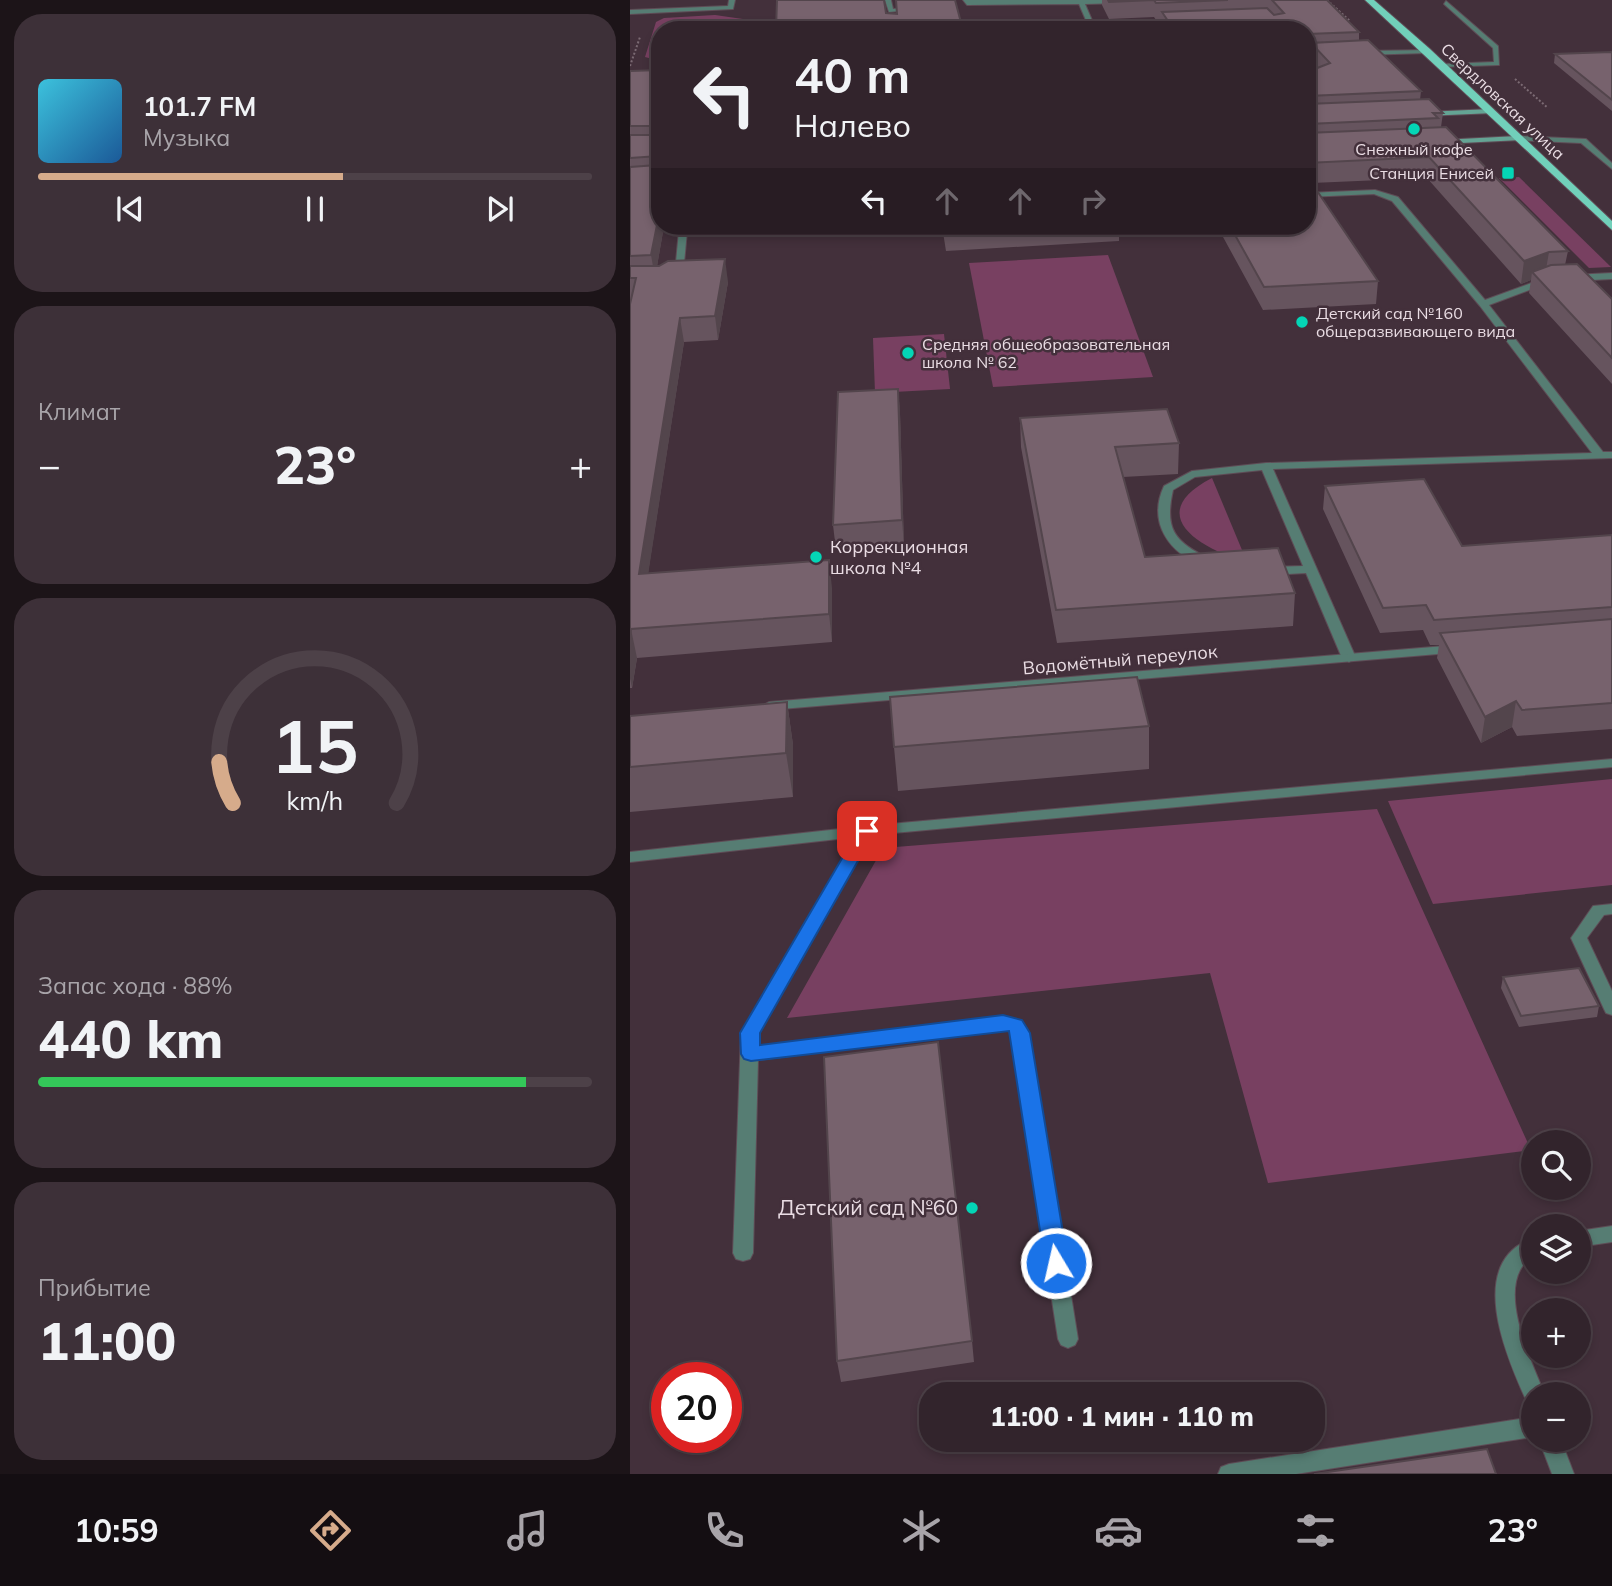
<!DOCTYPE html>
<html lang="ru">
<meta charset="utf-8">
<style>
body{margin:0;font-family:Mulish,sans-serif;background:#3d3038;color:#f1f3f6;height:100vh;display:flex;flex-direction:column;font-size:26px;white-space:nowrap}
*{box-sizing:border-box;margin:0}
p{font-size:23px;color:#a8a4a9}
.icon{flex:none;width:38px;height:38px;fill:none;stroke:currentColor;stroke-width:2;stroke-linecap:round;stroke-linejoin:round}
.map{position:relative;flex:1;overflow:hidden}
.sheet{display:flex;flex-direction:column;gap:14px;padding:14px;background:#1c1418;width:630px}
.sheet>*{flex:none}
.top-card{position:absolute;left:21px;top:21px;width:665px;height:214px;border-radius:28px;box-shadow:0 4px 10px #0003,0 0 0 2px #4d4148;background:#32242c;color:#f1f3f6;overflow:hidden}
.fabs{position:absolute;left:891px;top:1130px;display:grid;gap:14px}
.fabs a{display:grid;place-items:center;width:70px;height:70px;border-radius:50%;background:#32242c;box-shadow:0 4px 10px #0003,0 0 0 2px #4d4148;font-size:35px}
.speed{position:absolute;left:21px;top:1362px;display:flex;gap:14px;font-size:35px;font-weight:700;text-align:center}
.speed>*{display:grid;place-content:center;width:91px;height:91px;border-radius:50%;background:#32242c;box-shadow:0 4px 10px #0003,0 0 0 2px #4d4148;line-height:1}
.speed .limit{border:10px solid #d22;background:#fff;color:#111}
.pin{position:absolute;display:grid;place-items:center;width:60px;height:60px;color:#fff;margin:-30px;border-radius:14px;box-shadow:0 4px 10px #0006}
.me{position:absolute;width:77px;margin:-38px;rotate:351deg;stroke-linejoin:round;filter:drop-shadow(0 0 5px #0008)}
.turn{display:flex;align-items:center;gap:24px;height:147px;padding:0 28px;font-size:32px}
.turn .icon{width:91px;height:91px;stroke-width:2.5}
.turn b{display:block;font-size:49px;line-height:60px}
.lanes{display:flex;align-items:center;height:66px;padding:0 28px;background:#0003;justify-content:center;gap:35px;direction:ltr}
.lanes .off{opacity:.35}
.big{font-size:52px;font-weight:800;line-height:1.1}
.sheet .card{flex:1;display:flex;flex-direction:column;justify-content:center;gap:10px;min-width:0;padding:0 24px;border-radius:28px;background:#3d3038}
.sheet .dial{align-items:center;gap:0}
.dial svg{height:182px;overflow:visible;fill:none;stroke:#4d4148;stroke-width:7;stroke-linecap:round;text-anchor:middle}
.dial text{fill:#f1f3f6;stroke:none}
.song{display:flex;align-items:center;gap:21px}
.cover{width:84px;height:84px;border-radius:10px;background:linear-gradient(135deg,hsl(190 70% 55%),hsl(210 70% 35%))}
.played{height:7px;border-radius:4px;background:linear-gradient(90deg,#d6ab8b 55%,#4d4148 55%)}
.keys{display:flex;justify-content:space-around;direction:ltr}
.heat{display:flex;justify-content:space-between;align-items:center;font-size:38px;direction:ltr}
.charge{height:10px;border-radius:5px;background:linear-gradient(90deg,#34c759 88%,#4d4148 0)}
.trip{position:absolute;left:289px;top:1382px;width:406px;height:70px;border-radius:28px;background:#32242c;box-shadow:0 4px 10px #0003,0 0 0 2px #4d4148;font-weight:800;line-height:70px;text-align:center}
.menu{display:flex;height:112px;justify-content:space-around;align-items:center;background:#140e12;color:#a8a4a9}
.menu .icon{width:49px;height:49px}
.menu .current{color:#d6ab8b}
.menu b{font-size:32px;color:#f1f3f6}
main{display:flex;flex:1;min-height:0}
.map>svg:first-child{display:block}
.green{fill:#784061}
.lines{fill:none;stroke-linecap:round;stroke-linejoin:round}
.service-casing{stroke:#5e4c56;stroke-width:2}
.minor-casing{stroke:#5e4c56;stroke-width:2}
.secondary-casing{stroke:#5e4c56;stroke-width:2}
.trunk-casing{stroke:#5e4c56;stroke-width:2}
.path{stroke:#7b6a73;stroke-width:2;stroke-dasharray:2 2;stroke-linecap:butt}
.service{fill:#567d73;fill-rule:evenodd}
.minor{fill:#567d73;fill-rule:evenodd}
.secondary{fill:#64a494;fill-rule:evenodd}
.trunk{fill:#71d0ba;fill-rule:evenodd}
.wall{fill:#66545e}
.shaded-wall{fill:#53454c}
.building{fill:#77626d;stroke:#53454c;stroke-width:2}
.route{fill:#1a73e8;stroke:#114b97;stroke-width:2}
.poi-dot{fill:#04d5b6;stroke:#43303b;stroke-width:2.5}
.labels{text-anchor:middle;stroke-width:5;stroke-linejoin:round;paint-order:stroke}
.far-street-label{font-size:16px;fill:#eadde4;stroke:#43303b}
.far-poi-label{font-size:16px;fill:#eadde4;stroke:#43303b;text-anchor:start}
.poi-label{font-size:18px;fill:#eadde4;stroke:#43303b;text-anchor:start}
.street-label{font-size:18px;fill:#eadde4;stroke:#43303b}
.near-poi-label{font-size:21px;fill:#eadde4;stroke:#43303b;text-anchor:end}
</style>
<main>
<section class="sheet">
<div class="card">
<div class="song"><i class="cover"></i><div><b>101.7 FM</b><p>Музыка</p></div></div>
<div class="played"></div>
<div class="keys"><svg class="icon" aria-label="previous" viewBox="0 0 24 24"><path d="M18 5L8 12l10 7zM5 5v14"/></svg><svg class="icon" aria-label="pause" viewBox="0 0 24 24"><path d="M8 5v14M16 5v14"/></svg><svg class="icon" aria-label="next" viewBox="0 0 24 24"><path d="M6 5l10 7-10 7zM19 5v14"/></svg></div>
</div>
<div class="card"><p>Климат</p>
<div class="heat"><a>−</a><b class="big">23°</b><a>+</a></div>
</div>
<div class="card dial"><svg viewBox="0 0 100 80">
<path d="M14 69A42 42 0 1 1 86 69"/>
<path d="M14 69A42 42 0 0 1 8 51" stroke="#d6ab8b"/>
<text x="50" y="56" font-size="32" font-weight="700">15</text>
<text x="50" y="72" font-size="11">km/h</text>
</svg></div>
<div class="card"><p>Запас хода · 88%</p><b class="big">440 km</b><div class="charge"></div></div>
<div class="card"><p>Прибытие</p><b class="big">11:00</b></div>
</section>
<div class="map">
<svg width="982" height="1474" viewBox="0 0 982 1474">
<rect width="100%" height="100%" fill="#43303b"/>
<g class="green">
<polygon points="85,15 113,19 111,30 30,30 30,61 15,57 26,22 34,18"/>
<polygon points="889,177 981,267 959,268 869,178"/>
<polygon points="478,255 523,377 363,387 339,263"/>
<polygon points="314,334 320,389 245,393 243,338"/>
<path d="M582,478l35,84c-47,-13 -105,-48 -35,-84z"/>
<polygon points="982,779 982,885 803,904 758,801"/>
<polygon points="747,809 901,1150 638,1183 580,973 157,1018 253,848"/>
</g>
<g class="lines">
<defs>
<g id="service">
<polygon points="99,0 105,0 103,9 0,14 0,10 98,6"/>
<polygon points="255,0 261,0 263,9 286,7 289,9 259,12"/>
<polygon points="333,0 491,0 493,3 455,4 464,25 549,21 552,23 462,29 377,30 458,25 449,4 337,5"/>
<polygon points="816,1 868,46 869,65 810,67 812,64 864,62 863,48 814,4"/>
<polygon points="799,50 797,53 732,55 729,53 732,51"/>
<polygon points="888,136 956,139 982,163 982,169 951,143 885,140 884,138"/>
<path d="M745,190l23,7 87,103 60,-22h6v4l-62,23 114,147h9v6l-339,11 83,189 -7,4 -7,-4 -36,-85 -36,2 -6,-4 6,-4 33,-1 -41,-96 -67,7 -22,13c-9,40 2,52 37,69l2,3 -2,3 -4,1c-37,-11 -59,-44 -42,-80l28,-15 74,-8 326,-10 -112,-147 -88,-105 -18,-7 -67,3v-4z"/>
<polygon points="59,226 71,226 57,231 53,274 48,278 42,278 41,276 45,273 49,230"/>
<polygon points="982,273 982,279 942,281 938,278 942,275"/>
<polygon points="982,759 982,767 242,835 129,1033 128,1047 373,1017 391,1021 399,1033 448,1339 445,1345 438,1348 431,1345 428,1339 380,1030 373,1029 128,1060 123,1253 120,1259 113,1261 106,1259 103,1253 111,1033 226,837 0,862 0,852 237,826"/>
<polygon points="982,904 982,914 974,915 957,938 982,991 982,1015 976,1013 974,1009 941,938 963,906"/>
<polygon points="982,1226 982,1242 948,1247 948,1231"/>
<path d="M903,1238v18c-41,26 -2,104 12,139h-12v9l-6,-2c-21,-46 -62,-140 6,-164z"/>
<polygon points="903,1417 903,1437 666,1474 588,1474 591,1467 599,1464"/>
<polygon points="909,1440 931,1440 944,1474 922,1474"/>
</g>
<polygon id="minor" points="827,645 834,649 832,652 139,710 132,706 139,702"/>
<g id="secondary">
<polygon points="861,109 864,113 795,116 791,114 795,112"/>
<polygon points="888,136 892,138 891,140 811,144 807,142 811,140"/>
</g>
<polygon id="trunk" points="735,0 744,0 800,49 982,221 982,230"/>
</defs>
<use href="#service" class="service-casing"/>
<use href="#minor" class="minor-casing"/>
<use href="#secondary" class="secondary-casing"/>
<use href="#trunk" class="trunk-casing"/>
<g class="path">
<polyline points="697,0 720,21"/>
<polyline points="0,66 10,37"/>
<polyline points="885,79 918,108"/>
</g>
<use href="#service" class="service"/>
<use href="#minor" class="minor"/>
<use href="#secondary" class="secondary"/>
<use href="#trunk" class="trunk"/>
</g>
<g class="wall">
<polygon points="472,0 697,0 729,32 729,41 791,91 790,100 813,113 811,127 938,251 935,265 982,299 982,384 899,293 901,280 891,284 797,178 682,183 748,281 746,304 633,310 587,226 677,226 677,30 532,30 532,20 526,20 524,17 479,19 472,5"/>
<polygon points="982,53 982,111 924,63 925,54"/>
<polygon points="30,70 30,226 34,226 27,266 98,282 88,340 54,342 18,573 202,588 202,642 7,658 2,688 0,688 0,71"/>
<polygon points="312,226 489,226 489,241 316,251"/>
<polygon points="268,389 270,413 274,546 206,550 203,525"/>
<polygon points="390,418 549,443 548,474 493,477 515,557 665,593 663,626 427,643 391,447"/>
<polygon points="695,486 832,546 982,535 982,729 887,736 882,727 851,743 807,658 809,645 800,645 793,630 750,633 693,509"/>
<polygon points="157,702 163,745 163,797 0,812 0,716"/>
<polygon points="519,726 519,769 268,791 264,747"/>
<polygon points="873,977 969,1006 967,1017 889,1027 871,988"/>
<polygon points="342,1341 344,1362 211,1382 207,1361"/>
</g>
<g class="shaded-wall">
<polygon points="686,61 685,79 677,82 677,64"/>
<polygon points="30,210 30,226 34,226 25,278 21,255"/>
<polygon points="919,252 915,275 902,272 901,280 891,284 894,261"/>
<polygon points="95,259 98,282 88,340 85,316"/>
<polygon points="50,318 54,342 14,601 9,574"/>
<polygon points="268,389 270,413 274,546 272,520"/>
<polygon points="199,560 202,588 202,642 199,614"/>
<polygon points="1,629 7,658 2,688 0,678 0,635"/>
<polygon points="886,701 882,727 851,743 855,717"/>
<polygon points="157,702 163,745 163,797 156,753"/>
</g>
<g class="building">
<polygon points="147,0 254,0 256,13 267,14 266,0 325,0 333,30 146,30"/>
<polygon points="478,0 598,0 526,3 524,0 479,2"/>
<polygon points="642,0 697,0 729,32 677,34 677,30 544,30 532,12 637,8 644,15 654,13"/>
<polygon points="738,40 791,91 678,96 677,100 677,72 700,63 681,43"/>
<polygon points="677,51 686,61 677,64"/>
<polygon points="981,52 982,53 982,100 925,54"/>
<polygon points="30,70 30,210 21,255 0,256 0,167 27,165 28,156 0,158 0,135 27,135 29,126 0,126 0,71"/>
<polygon points="799,99 813,113 803,113 808,118 678,124 677,129 677,104"/>
<polygon points="816,127 938,251 919,252 894,261 799,157 677,163 677,133"/>
<polygon points="677,176 748,281 634,287 600,226 677,226"/>
<polygon points="314,226 364,226 314,228"/>
<polygon points="95,259 85,316 50,318 9,574 199,560 199,614 1,629 0,635 0,304 6,278 0,278 0,266 29,266 38,261"/>
<polygon points="947,264 982,299 982,358 902,272 921,265"/>
<polygon points="268,389 272,520 203,525 208,392"/>
<polygon points="537,409 549,443 485,447 515,557 648,548 665,593 426,610 390,418"/>
<polygon points="794,479 832,546 982,535 982,607 804,620 796,605 753,608 695,486"/>
<polygon points="982,619 982,703 892,710 886,701 855,717 810,633"/>
<polygon points="507,677 519,726 264,747 260,697"/>
<polygon points="157,702 156,753 0,767 0,716"/>
<polygon points="949,968 969,1006 891,1016 873,977"/>
<polygon points="308,1042 342,1341 207,1361 194,1057"/>
<polygon points="857,1449 866,1474 684,1474"/>
</g>
<polygon class="route" points="237,826 245,831 130,1033 130,1045 373,1015 392,1020 400,1033 438,1263 434,1269 426,1272 418,1269 415,1263 379,1031 121,1061 114,1059 111,1054 110,1033 228,831"/>
<g class="poi-dot">
<circle cx="784" cy="129" r="7"/>
<rect x="871" y="166" width="14" height="14" rx="3.5"/>
<circle cx="672" cy="322" r="7"/>
<circle cx="278" cy="353" r="7"/>
<circle cx="186" cy="557" r="7"/>
<circle cx="342" cy="1208" r="7"/>
</g>
<g class="labels">
<g class="far-street-label">
<text transform="translate(873 101) rotate(43)" y="6">Свердловская улица</text>
</g>
<g class="far-poi-label">
<text x="784" y="155" text-anchor="middle">Снежный кофе</text>
<text x="864" y="179" text-anchor="end">Станция Енисей</text>
<text x="686" y="319">Детский сад №160<tspan x="686" dy="18">общеразвивающего вида</tspan></text>
<text x="292" y="350">Средняя общеобразовательная<tspan x="292" dy="18">школа № 62</tspan></text>
</g>
<g class="poi-label">
<text x="200" y="553">Коррекционная<tspan x="200" dy="21">школа №4</tspan></text>
</g>
<g class="street-label">
<text transform="translate(490 660) rotate(-5)" y="6">Водомётный переулок</text>
</g>
<g class="near-poi-label">
<text x="328" y="1215">Детский сад №60</text>
</g>
</g>
</svg>
<div class="fabs">
<a><svg class="icon" aria-label="search" viewBox="0 0 24 24"><circle cx="10" cy="10" r="6"/><path d="M15 15l6 6"/></svg></a>
<a><svg class="icon" aria-label="layers" viewBox="0 0 24 24"><path d="M12 4l9 5-9 5-9-5zM3 14l9 5 9-5"/></svg></a>
<a>+</a>
<a>−</a>
</div>
<div class="speed"><div class="limit">20</div></div>
<div class="pin" style="left:237px;top:831px;background:#d93025"><svg class="icon" aria-label="arrive" viewBox="0 0 24 24"><path d="M6 21V4h12l-3 4 3 4H6"/></svg></div>
<svg class="me" style="left:426px;top:1263px" viewBox="-20 -20 40 40"><circle r="17" fill="#1a73e8" stroke="#fff" stroke-width="3"/><path d="M0-11L8 9 0 5-8 9z" fill="#fff"/></svg>
<div class="trip">11:00 · 1 мин · 110 m</div>
<div class="top-card">
<div class="turn"><svg class="icon" aria-label="left" viewBox="0 0 24 24"><path d="M17 20v-9H6M10 6l-5 5 5 5"/></svg><div><b>40 m</b>Налево</div></div>
<div class="lanes"><svg class="icon" aria-label="left" viewBox="0 0 24 24"><path d="M17 20v-9H6M10 6l-5 5 5 5"/></svg><svg class="icon off" aria-label="ahead" viewBox="0 0 24 24"><path d="M12 20V5M6 11l6-6 6 6"/></svg><svg class="icon off" aria-label="ahead" viewBox="0 0 24 24"><path d="M12 20V5M6 11l6-6 6 6"/></svg><svg class="icon off" aria-label="right" viewBox="0 0 24 24"><path d="M7 20v-9h11M14 6l5 5-5 5"/></svg></div>
</div>
</div>
</main>
<nav class="menu">
<b>10:59</b>
<svg class="icon current" aria-label="directions" viewBox="0 0 24 24"><path d="M12 3l9 9-9 9-9-9zM9 14v-3h6M13 9l2 2-2 2"/></svg>
<svg class="icon" aria-label="music" viewBox="0 0 24 24"><path d="M9 18V5l10-2v13"/><circle cx="6" cy="18" r="3"/><circle cx="16" cy="16" r="3"/></svg>
<svg class="icon" aria-label="phone" viewBox="0 0 24 24"><path d="M5 4h4l2 5-3 2q2 4 5 5l2-3 5 2v4C11 20 4 13 5 4z"/></svg>
<svg class="icon" aria-label="climate" viewBox="0 0 24 24"><path d="M12 3v18M4 7l16 10M4 17L20 7"/></svg>
<svg class="icon" aria-label="car" viewBox="0 0 24 24"><path d="M5 17H2v-5l4-1 3-4h7l3 4 3 1v5h-3M9 17h6M6 11h13"/><circle cx="7" cy="17" r="2"/><circle cx="17" cy="17" r="2"/></svg>
<svg class="icon" aria-label="filters" viewBox="0 0 24 24"><path d="M4 7h16M4 17h16"/><circle cx="9" cy="7" r="2"/><circle cx="15" cy="17" r="2"/></svg>
<b>23°</b>
</nav>
